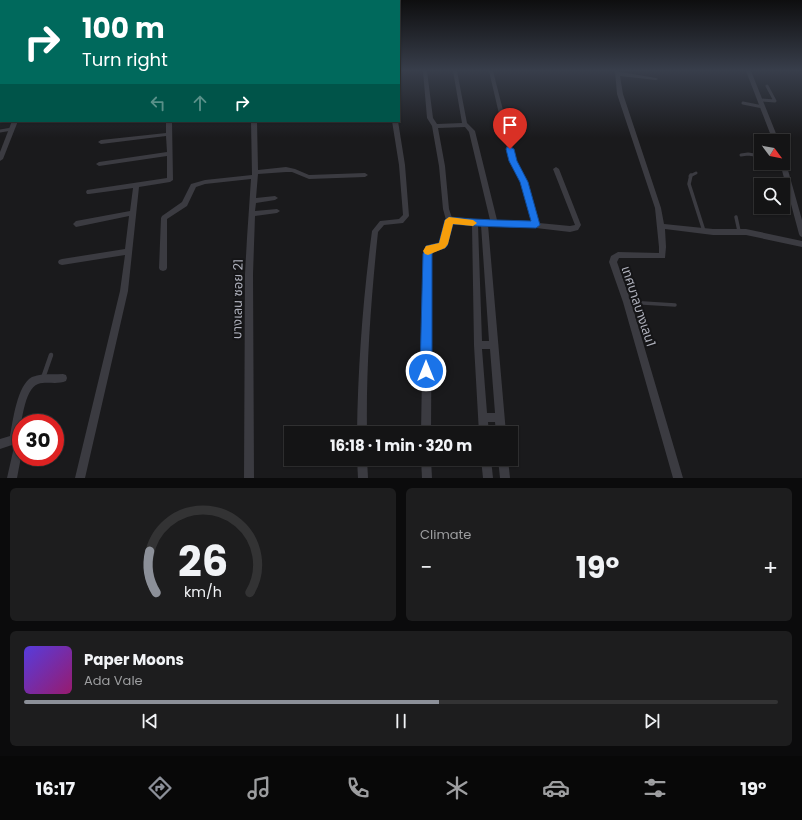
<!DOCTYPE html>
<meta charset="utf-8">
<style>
body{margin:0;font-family:Poppins,"Noto Sans Thai",sans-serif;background:#1d1d1e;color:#f1f3f6;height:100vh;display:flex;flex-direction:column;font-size:15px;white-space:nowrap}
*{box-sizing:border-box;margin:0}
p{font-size:13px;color:#9d9ea0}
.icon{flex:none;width:22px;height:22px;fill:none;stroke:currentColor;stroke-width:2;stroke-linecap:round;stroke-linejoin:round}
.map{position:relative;height:478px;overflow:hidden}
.sheet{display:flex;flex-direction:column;gap:10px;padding:10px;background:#0b0b0c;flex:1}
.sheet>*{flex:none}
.top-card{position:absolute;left:0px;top:0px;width:400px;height:122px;box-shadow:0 1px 3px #0004,0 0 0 1px #333334;background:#00695c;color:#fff;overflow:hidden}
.needle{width:26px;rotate:122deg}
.buttons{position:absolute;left:754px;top:134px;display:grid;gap:8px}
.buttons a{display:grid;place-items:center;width:36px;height:36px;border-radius:0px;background:#141415;box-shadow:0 1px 3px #0004,0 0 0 1px #333334;font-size:20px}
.speed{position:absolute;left:12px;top:414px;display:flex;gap:8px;font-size:20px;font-weight:700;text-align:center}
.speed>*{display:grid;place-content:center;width:52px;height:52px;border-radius:50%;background:#141415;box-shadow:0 1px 3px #0004,0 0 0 1px #333334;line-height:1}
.speed .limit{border:6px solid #d22;background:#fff;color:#111}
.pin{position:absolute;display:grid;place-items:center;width:34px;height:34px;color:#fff;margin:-41px -17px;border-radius:50% 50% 50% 0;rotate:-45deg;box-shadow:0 0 4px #0007}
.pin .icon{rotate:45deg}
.me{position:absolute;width:44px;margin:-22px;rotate:0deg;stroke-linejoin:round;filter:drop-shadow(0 0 3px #0008)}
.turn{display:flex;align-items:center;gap:14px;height:84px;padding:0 16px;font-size:18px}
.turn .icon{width:52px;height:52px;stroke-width:2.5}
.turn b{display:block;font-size:28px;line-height:34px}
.lanes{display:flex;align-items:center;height:38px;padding:0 16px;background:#0003;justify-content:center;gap:20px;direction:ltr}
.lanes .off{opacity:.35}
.big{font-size:30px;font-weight:700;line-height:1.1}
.sheet .tile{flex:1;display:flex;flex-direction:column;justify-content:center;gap:6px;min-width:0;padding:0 14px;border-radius:6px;background:#1d1d1e}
.sheet .dial{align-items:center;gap:0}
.dial svg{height:104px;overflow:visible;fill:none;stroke:#333334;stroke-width:7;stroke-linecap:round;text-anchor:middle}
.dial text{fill:#f1f3f6;stroke:none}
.song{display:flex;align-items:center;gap:12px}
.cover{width:48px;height:48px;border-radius:6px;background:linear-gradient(135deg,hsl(250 70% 55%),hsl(320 70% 35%))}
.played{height:4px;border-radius:2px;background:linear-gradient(90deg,#8c9099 55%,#333334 55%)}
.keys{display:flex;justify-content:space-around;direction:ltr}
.heat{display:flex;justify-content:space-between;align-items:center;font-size:22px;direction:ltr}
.sheet .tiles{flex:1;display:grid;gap:10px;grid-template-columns:1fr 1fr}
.tile:last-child{grid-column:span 2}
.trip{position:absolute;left:284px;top:426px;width:234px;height:40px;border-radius:0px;background:#141415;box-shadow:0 1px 3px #0004,0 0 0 1px #333334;font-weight:700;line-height:40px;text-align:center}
.dock{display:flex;height:64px;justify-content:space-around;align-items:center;background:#080808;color:#9d9ea0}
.dock .icon{width:28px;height:28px}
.dock .on{color:#8c9099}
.dock b{font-size:18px;color:#f1f3f6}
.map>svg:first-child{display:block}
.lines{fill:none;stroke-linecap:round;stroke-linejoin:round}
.lane-far2{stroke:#3b3b41;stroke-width:3}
.lane-far1{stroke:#3b3b41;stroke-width:3.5}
.lane{stroke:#3b3b41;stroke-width:4.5}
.street{fill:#3b3b41;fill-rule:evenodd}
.route{fill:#1a73e8;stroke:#114b97}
.slow{fill:#f59e0b}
.labels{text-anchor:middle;stroke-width:4;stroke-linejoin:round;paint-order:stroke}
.street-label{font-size:13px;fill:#aeb0bb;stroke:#151517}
</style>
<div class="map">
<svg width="802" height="478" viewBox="0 0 802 478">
<rect width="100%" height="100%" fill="#1a1a1c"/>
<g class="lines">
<g class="lane-far2">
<polyline points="761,100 775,101 767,86"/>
<polyline points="743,103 763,107"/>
<polyline points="0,131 12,129"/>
<polyline points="741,155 748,154 761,156"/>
<polyline points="690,176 696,173"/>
</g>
<g class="lane-far1">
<polyline points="691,175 689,184 704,231"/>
<polyline points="736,217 739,231"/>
<polyline points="627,302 675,305"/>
</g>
<polyline class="lane" points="43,378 51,355"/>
<g class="street">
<path d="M423,71h4l6,47 4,6 25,-1 -9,-52h4l10,52 8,8 22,89 35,2 -11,-40 -11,-21 -21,-90h4l23,90 11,21 12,41 31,3 5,-1 -22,-56 3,-2 3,2 22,56 -3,5 -8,2 -34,-4 -48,-3 18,208h-10l-1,-11h-7l1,11h-10l-5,-88 -2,-120 -20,-2 -6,23 -1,2 -12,3 -1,3 -1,179h-10l3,-179 3,-7 14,-4 5,-23 -3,-11 -4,-43 -7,-40 -5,-8zM465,127l4,5 21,88h-15l-23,-2 -3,-9 -4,-43 -7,-38zM478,225h3l8,116h-7zM482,349h8l5,64h-8z"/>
<polygon points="615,71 656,78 658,79 656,80 620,76 623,94 661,208 664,224 713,229 746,229 802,241 802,247 746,235 713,235 665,229 666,247 665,258 619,258 617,262 631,302 683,478 673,478 623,302 609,262 611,256 618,252 659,253 659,247 655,208 617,94"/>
<polygon points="746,71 751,71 779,141 773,141"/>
<polygon points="12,121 18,121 3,159 0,161 0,152"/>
<polygon points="166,121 172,121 173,180 170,182 139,187 128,291 85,478 75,478 120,291 125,255 62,265 59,264 58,262 59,260 62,259 125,249 129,216 76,227 73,224 76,221 130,211 133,188 89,194 87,194 86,192 87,190 167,178 167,156 99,166 96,164 99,162 167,152 166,136 101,144 98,142 101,140 166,133"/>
<polygon points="251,121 257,121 258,170 286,167 295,169 309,175 365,173 368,175 365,177 309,179 292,172 286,172 258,174 256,198 275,196 278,198 275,200 256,203 255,211 277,209 280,211 277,213 255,216 253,274 254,478 244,478 245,274 247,238 251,179 205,184 196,187 187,206 167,219 167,268 166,270 163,271 160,270 159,268 161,218 162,216 182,202 191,184 205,180 252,175"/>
<path d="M392,121h6l7,44 4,51 -6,7 -19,2 -6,7c-7,67 -12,134 -11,201h-10c1,-68 6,-135 15,-202l8,-10 19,-2 4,-4 -4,-50z"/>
<polygon points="783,161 786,163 802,220 802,237 800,236 799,234 780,163 783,163"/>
<path d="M63,374l3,1 1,3 -1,3c-9,4 -19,0 -28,3 -14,5 -17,42 -19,54l2,2v17l-4,21h-10l7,-31 -2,-2 -12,4v-10l10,-3c3,-15 7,-51 22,-59 10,-4 21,-2 31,-3z"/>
<polygon points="357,459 367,459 368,478 358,478"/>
<polygon points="421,459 431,459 432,478 422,478"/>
<polygon points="481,459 491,459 493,478 483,478"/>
<polygon points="498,459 508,459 510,478 500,478"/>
</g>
</g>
<linearGradient id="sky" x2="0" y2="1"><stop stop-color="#0e0e0f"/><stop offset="0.51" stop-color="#383e4b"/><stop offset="1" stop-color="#383e4b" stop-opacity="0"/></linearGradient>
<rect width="802" height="138" fill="url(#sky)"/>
<path class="route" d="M507,147h3l4,2 3,12 11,21 12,43 -4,3c-28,-1 -56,-1 -83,-4l-6,22 -2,2 -12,4 -1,2v117l-2,4 -4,2 -4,-2 -2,-4 3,-117 3,-8 13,-3 6,-23 4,-3c27,3 54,3 82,4l-11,-39 -11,-21 -3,-12z"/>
<polygon class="slow" points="449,217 473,220 477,223 473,226 453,224 448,244 445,248 428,255 425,254 423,251 426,246 439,243 445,220"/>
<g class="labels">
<g class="street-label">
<text transform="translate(237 299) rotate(-89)" y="5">บางเลน ซอย 21</text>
<text transform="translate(639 306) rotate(72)" y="5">เทศบาลบางเลน1</text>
</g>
</g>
</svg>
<div class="buttons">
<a><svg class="needle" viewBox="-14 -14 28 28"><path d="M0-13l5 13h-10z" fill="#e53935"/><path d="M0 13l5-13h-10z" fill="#9d9ea0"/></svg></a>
<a><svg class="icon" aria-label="search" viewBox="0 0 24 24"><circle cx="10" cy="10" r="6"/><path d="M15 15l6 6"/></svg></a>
</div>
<div class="speed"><div class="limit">30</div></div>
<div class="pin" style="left:510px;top:149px;background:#d93025"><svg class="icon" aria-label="arrive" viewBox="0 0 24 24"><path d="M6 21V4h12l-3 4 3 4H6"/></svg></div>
<svg class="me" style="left:426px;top:371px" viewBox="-20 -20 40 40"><circle r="17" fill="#1a73e8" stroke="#fff" stroke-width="3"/><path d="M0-11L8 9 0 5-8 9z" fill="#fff"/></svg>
<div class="trip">16:18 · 1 min · 320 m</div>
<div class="top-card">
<div class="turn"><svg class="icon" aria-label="right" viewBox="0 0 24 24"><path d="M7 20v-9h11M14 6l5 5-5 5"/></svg><div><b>100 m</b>Turn right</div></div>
<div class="lanes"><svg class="icon off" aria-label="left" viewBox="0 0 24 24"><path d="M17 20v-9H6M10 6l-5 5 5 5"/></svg><svg class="icon off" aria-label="ahead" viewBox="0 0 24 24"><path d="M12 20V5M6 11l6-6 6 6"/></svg><svg class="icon" aria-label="right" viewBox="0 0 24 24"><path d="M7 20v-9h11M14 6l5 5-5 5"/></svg></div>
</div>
</div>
<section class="sheet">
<div class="tiles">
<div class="tile dial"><svg viewBox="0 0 100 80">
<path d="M14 69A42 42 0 1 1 86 69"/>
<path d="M14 69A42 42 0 0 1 9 37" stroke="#8c9099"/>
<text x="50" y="56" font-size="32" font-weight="700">26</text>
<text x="50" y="72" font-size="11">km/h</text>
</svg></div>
<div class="tile"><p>Climate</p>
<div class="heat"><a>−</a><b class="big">19°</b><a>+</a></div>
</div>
<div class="tile">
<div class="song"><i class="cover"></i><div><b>Paper Moons</b><p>Ada Vale</p></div></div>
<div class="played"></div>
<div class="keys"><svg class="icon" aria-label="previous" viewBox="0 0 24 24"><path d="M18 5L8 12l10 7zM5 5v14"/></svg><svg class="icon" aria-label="pause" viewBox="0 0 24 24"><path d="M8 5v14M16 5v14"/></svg><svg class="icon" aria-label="next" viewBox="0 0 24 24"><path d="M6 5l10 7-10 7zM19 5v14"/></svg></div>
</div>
</div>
</section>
<nav class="dock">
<b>16:17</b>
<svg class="icon on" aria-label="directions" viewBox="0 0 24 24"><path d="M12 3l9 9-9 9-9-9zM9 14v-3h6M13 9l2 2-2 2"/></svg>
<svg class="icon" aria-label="music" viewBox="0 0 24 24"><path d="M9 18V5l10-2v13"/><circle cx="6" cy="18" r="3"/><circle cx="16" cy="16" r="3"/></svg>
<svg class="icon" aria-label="phone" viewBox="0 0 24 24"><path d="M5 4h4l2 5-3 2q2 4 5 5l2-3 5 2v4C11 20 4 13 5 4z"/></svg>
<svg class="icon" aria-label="climate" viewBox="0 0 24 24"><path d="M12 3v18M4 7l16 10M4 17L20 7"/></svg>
<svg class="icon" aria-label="car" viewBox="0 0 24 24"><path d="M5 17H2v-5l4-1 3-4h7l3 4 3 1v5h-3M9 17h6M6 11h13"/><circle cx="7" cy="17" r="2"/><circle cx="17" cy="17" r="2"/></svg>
<svg class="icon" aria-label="filters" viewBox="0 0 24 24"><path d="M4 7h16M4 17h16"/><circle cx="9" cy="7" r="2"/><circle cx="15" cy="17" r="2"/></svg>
<b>19°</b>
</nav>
